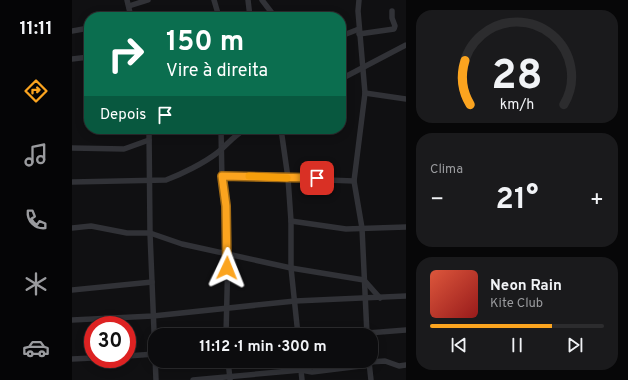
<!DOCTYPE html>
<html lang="pt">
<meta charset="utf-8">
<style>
body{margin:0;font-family:Overpass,sans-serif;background:#1a1a1c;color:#f1f3f6;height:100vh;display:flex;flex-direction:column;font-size:15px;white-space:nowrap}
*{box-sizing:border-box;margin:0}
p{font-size:13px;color:#9a9b9e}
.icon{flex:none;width:22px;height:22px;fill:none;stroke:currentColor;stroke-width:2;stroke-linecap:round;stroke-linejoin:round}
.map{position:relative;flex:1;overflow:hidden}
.sheet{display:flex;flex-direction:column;gap:10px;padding:10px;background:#070708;width:222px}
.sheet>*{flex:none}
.hud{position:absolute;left:12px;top:12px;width:262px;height:122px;border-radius:16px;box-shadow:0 2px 10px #0003,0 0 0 1px #2c2c2e;background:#0b6e4f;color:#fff;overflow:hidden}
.speed{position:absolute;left:12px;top:316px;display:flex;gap:8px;font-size:20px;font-weight:700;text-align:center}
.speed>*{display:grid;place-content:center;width:52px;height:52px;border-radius:50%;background:#0c0c0e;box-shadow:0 2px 10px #0003,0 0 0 1px #2c2c2e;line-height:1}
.speed .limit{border:6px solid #d22;background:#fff;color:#111}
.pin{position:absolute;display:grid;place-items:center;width:34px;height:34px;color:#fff;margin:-17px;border-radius:8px;box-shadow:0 2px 6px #0006}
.me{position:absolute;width:44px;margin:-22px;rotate:2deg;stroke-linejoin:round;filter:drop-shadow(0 0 3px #0008)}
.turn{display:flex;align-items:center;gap:14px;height:84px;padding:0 16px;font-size:18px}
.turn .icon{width:52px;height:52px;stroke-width:2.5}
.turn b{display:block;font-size:28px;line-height:34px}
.then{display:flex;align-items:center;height:38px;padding:0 16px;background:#0003;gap:8px;font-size:15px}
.big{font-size:30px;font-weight:700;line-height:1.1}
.sheet .card{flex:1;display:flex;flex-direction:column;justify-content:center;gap:6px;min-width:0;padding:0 14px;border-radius:16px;background:#1a1a1c}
.sheet .dial{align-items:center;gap:0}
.dial svg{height:104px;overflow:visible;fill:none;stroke:#2c2c2e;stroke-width:7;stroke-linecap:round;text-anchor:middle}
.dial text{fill:#f1f3f6;stroke:none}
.song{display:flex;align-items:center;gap:12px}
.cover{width:48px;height:48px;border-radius:6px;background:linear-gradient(135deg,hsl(10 70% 55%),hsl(0 70% 35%))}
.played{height:4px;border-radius:2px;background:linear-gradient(90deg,#fba41f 70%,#2c2c2e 70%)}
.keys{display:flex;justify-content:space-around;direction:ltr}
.heat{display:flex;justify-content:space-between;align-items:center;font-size:22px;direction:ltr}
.trip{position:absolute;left:76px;top:328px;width:230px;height:40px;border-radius:16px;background:#0c0c0e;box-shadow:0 2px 10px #0003,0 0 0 1px #2c2c2e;font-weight:700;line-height:40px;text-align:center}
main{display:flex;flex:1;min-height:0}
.dock{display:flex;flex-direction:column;width:72px;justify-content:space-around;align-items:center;background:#050506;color:#9a9b9e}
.dock .icon{width:28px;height:28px}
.dock .selected{color:#fba41f}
.dock b{font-size:18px;color:#f1f3f6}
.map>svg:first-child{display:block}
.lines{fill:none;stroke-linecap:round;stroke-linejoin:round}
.minor{stroke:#313237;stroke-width:5.5}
.route-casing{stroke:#a36b14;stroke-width:10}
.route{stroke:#fba41f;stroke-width:7}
.slow{stroke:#f59e0b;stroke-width:7}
</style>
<main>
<nav class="dock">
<b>11:11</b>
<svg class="icon selected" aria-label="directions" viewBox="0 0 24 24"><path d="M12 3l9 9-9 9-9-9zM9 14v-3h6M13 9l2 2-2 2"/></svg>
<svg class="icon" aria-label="music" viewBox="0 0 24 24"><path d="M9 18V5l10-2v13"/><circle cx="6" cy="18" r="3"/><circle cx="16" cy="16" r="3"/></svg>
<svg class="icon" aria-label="phone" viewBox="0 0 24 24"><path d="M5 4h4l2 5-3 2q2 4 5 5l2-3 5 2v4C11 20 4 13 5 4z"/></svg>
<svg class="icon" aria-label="climate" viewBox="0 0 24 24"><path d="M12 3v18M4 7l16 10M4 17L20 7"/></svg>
<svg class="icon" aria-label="car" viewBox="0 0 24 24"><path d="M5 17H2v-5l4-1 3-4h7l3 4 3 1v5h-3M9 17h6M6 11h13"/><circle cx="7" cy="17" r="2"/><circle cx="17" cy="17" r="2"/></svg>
</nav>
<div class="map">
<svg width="334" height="380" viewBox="0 0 334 380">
<rect width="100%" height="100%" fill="#101012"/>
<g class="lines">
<g class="minor">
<polyline points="55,0 59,17"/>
<polyline points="142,0 147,17"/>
<polyline points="176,0 178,17"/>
<polyline points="190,0 203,17"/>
<polyline points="287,0 286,11 293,93 282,181 290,228 295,335"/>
<polyline points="57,6 76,0"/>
<polyline points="0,31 17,28"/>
<polyline points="287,34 322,29 323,26 320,18 320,11"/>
<polyline points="269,36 287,29"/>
<polyline points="0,59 17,57"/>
<polyline points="269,79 334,45"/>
<polyline points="293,93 334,99"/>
<polyline points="77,129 78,233 84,380"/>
<polyline points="149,129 150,182 154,206 156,254 154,335"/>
<polyline points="209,129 216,178 219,221 219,268 226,335"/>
<polyline points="0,148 52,149 77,140"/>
<polyline points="150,176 282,181"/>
<path d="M0,182l94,-2c16,-6 38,-17 51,-27 10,-8 17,-18 29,-24"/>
<polyline points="219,221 274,229 334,227"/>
<polyline points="0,228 19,226 55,233 78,233 110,244 219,268 292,280 308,298"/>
<polyline points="0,290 80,282"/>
<polyline points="0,320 81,316 223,301 334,296"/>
<polyline points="270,335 334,330"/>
<polyline points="55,356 83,354"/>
<polyline points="0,359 21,358"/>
<polyline points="156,361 158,379"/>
<polyline points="228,361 230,380"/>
<polyline points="297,362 313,361 327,366 334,365"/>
<polyline points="297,362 299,380"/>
<polyline points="121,380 229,370 240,372 297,365"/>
</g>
</g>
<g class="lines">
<defs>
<polyline id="route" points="155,268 154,206 150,176 245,178"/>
</defs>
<use href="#route" class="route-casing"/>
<use href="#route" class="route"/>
<polyline class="slow" points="177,176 215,178"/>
</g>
</svg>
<div class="speed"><div class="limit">30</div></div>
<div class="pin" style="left:245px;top:178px;background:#d93025"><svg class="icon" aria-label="arrive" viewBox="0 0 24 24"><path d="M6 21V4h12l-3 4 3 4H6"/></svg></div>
<svg class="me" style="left:155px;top:268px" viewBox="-20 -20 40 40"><path d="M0-17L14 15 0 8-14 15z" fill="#fba41f" stroke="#fff" stroke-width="4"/></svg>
<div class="trip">11:12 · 1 min · 300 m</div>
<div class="hud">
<div class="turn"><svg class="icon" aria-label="right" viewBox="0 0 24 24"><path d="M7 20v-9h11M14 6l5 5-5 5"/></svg><div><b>150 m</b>Vire à direita</div></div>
<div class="then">Depois<svg class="icon" aria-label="arrive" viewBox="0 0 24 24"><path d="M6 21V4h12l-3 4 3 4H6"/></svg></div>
</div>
</div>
<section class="sheet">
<div class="card dial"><svg viewBox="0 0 100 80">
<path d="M14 69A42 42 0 1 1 86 69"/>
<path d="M14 69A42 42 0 0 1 10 35" stroke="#fba41f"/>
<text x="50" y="56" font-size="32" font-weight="700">28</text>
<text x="50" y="72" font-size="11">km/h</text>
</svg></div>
<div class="card"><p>Clima</p>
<div class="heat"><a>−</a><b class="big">21°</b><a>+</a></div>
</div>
<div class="card">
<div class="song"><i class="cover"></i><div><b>Neon Rain</b><p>Kite Club</p></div></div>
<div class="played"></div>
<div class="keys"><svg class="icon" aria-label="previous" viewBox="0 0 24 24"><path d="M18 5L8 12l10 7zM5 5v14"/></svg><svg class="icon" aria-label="pause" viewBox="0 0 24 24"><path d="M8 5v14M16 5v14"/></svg><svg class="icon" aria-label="next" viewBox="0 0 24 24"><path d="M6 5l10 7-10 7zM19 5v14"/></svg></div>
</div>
</section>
</main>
